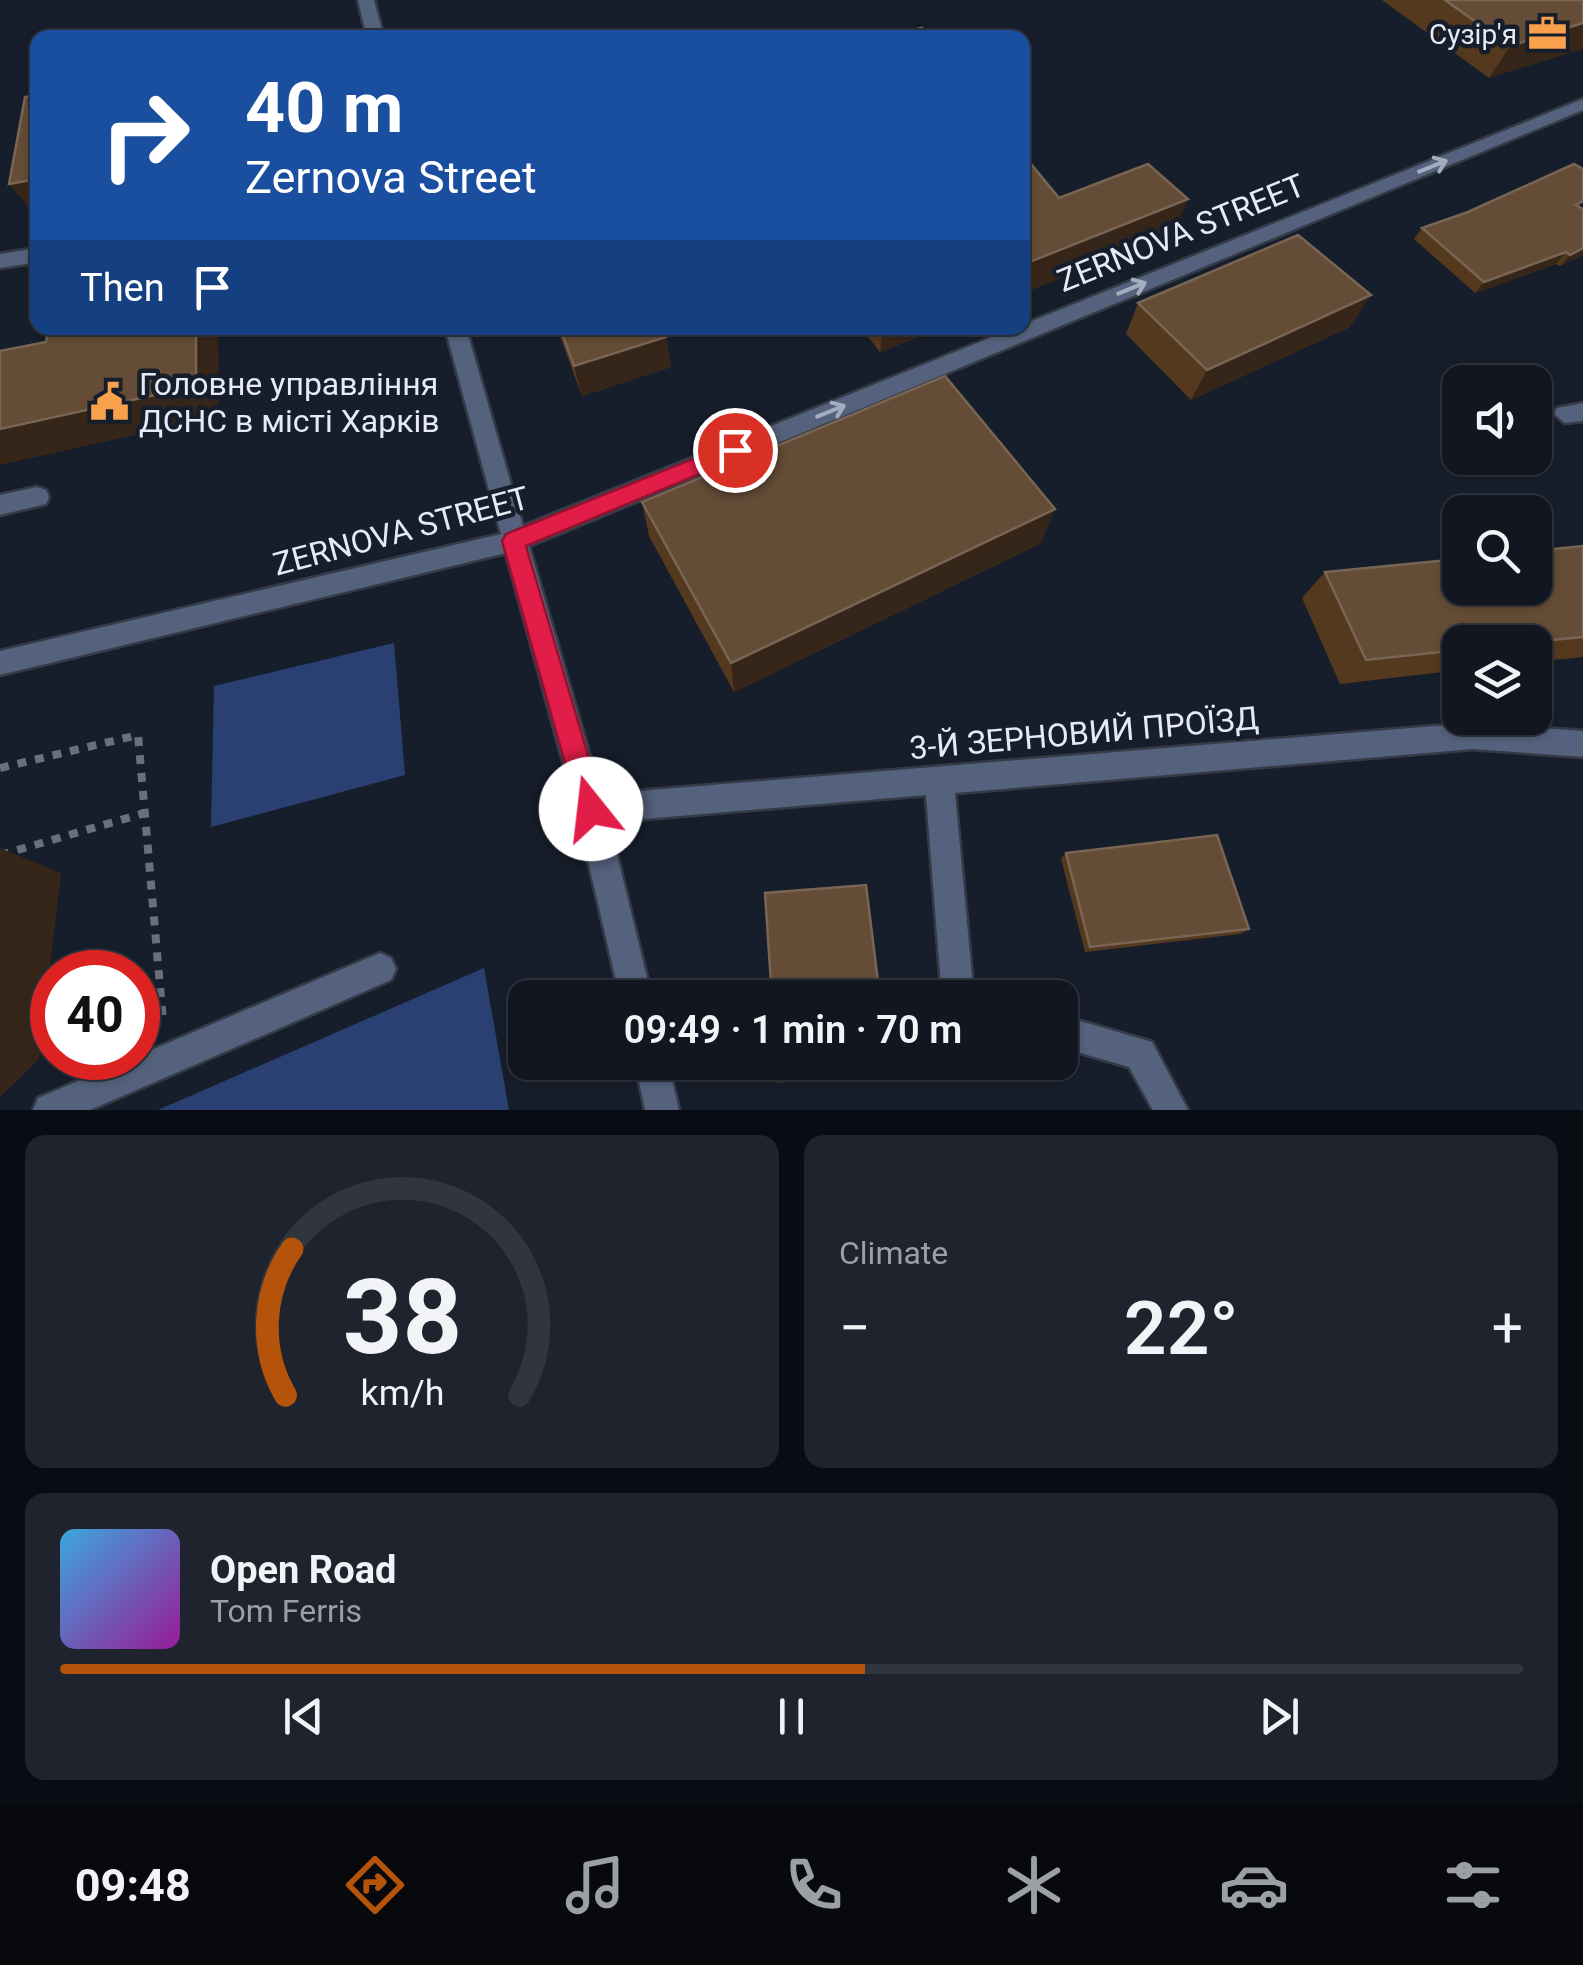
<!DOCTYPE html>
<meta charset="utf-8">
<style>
body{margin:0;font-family:Roboto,sans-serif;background:#1e232d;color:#f1f3f6;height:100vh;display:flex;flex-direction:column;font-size:38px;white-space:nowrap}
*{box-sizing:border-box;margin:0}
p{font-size:32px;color:#9c9fa5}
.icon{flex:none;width:55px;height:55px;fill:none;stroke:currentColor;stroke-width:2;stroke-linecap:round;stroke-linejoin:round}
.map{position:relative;height:1110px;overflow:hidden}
.sheet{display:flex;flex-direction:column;gap:25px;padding:25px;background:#090c12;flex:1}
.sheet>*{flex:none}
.top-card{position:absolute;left:30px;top:30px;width:1000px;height:305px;border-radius:20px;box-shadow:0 2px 8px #0004,0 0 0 2px #30353e;background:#1a4fa0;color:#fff;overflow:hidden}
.tools{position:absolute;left:1442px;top:365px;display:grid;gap:20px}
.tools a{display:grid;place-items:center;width:110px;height:110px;border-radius:20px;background:#111620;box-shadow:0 2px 8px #0004,0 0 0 2px #30353e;font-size:50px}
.speed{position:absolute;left:30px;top:950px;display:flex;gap:20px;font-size:50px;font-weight:700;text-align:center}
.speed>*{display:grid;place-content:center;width:130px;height:130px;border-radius:50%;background:#111620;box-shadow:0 2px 8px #0004,0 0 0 2px #30353e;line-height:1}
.speed .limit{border:15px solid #d22;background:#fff;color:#111}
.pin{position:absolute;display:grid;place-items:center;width:85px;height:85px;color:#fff;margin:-42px;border:5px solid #fff;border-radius:50%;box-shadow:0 2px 10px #0007}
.me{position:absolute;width:110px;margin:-55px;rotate:344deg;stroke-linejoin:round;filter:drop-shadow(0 0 8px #0008)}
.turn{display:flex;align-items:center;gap:35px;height:210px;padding:0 50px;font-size:45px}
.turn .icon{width:130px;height:130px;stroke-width:2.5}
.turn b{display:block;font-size:70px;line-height:85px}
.then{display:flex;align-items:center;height:95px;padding:0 50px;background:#0003;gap:20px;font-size:38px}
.big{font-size:75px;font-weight:600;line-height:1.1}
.sheet .tile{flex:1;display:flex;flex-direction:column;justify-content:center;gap:15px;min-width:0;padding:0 35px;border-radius:20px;background:#1e232d}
.sheet .dial{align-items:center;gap:0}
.dial svg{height:260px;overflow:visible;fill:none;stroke:#30353e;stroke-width:7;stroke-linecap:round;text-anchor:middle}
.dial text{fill:#f1f3f6;stroke:none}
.song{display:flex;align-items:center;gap:30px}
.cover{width:120px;height:120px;border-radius:15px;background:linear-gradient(135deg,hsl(200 70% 55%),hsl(300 70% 35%))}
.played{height:10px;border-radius:5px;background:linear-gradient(90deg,#b45309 55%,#30353e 55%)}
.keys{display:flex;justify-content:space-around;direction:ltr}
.heat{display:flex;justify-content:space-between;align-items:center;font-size:55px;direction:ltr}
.sheet .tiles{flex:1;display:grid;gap:25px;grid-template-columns:1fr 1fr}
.tile:last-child{grid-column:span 2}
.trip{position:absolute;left:508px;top:980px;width:570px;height:100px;border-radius:20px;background:#111620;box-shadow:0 2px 8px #0004,0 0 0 2px #30353e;font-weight:600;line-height:100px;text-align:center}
.menu{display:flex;height:160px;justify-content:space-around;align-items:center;background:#07090d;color:#9c9fa5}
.menu .icon{width:70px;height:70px}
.menu .current{color:#b45309}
.menu b{font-size:45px;color:#f1f3f6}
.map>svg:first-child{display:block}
.green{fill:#2a4072}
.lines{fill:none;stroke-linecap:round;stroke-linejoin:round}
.minor-casing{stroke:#343b47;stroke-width:5}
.path{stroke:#696f7b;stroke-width:8;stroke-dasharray:9 9;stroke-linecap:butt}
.minor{fill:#55627d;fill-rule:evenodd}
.wall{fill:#55391f}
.shaded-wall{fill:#36261a}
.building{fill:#644c36;stroke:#786554;stroke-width:2.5}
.oneway{stroke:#a4adbe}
.route{fill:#e11d48;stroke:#92132f;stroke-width:2.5}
.labels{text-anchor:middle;stroke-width:9;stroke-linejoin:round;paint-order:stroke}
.far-poi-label{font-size:28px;fill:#e5eaf4;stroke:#171e2b;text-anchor:end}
.street-label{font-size:32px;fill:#e5eaf4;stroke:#171e2b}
.poi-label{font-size:32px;fill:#e5eaf4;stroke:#171e2b;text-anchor:start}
</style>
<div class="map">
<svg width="1583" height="1110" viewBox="0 0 1583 1110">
<rect width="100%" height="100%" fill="#171e2b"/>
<g class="green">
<polygon points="394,643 405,775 211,827 214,686"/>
<polygon points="484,968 509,1110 158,1110"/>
</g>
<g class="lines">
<defs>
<g id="minor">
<polygon points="358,0 374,0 384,38 367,38"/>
<polygon points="1583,99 1583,110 529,546 601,794 1473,723 1583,731 1583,757 1473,749 955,793 974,998 942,998 926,795 609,822 652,998 620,998 576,809 506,553 0,675 0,651 501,534 445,328 466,328 523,526"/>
<polygon points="38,248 38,262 0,268 0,254"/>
<polygon points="1583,403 1583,421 1565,423 1554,414 1557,408"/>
<polygon points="37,487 46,490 49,497 46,504 0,515 0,495"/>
<polygon points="380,953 391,958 396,969 391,980 90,1110 33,1110 38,1098"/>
<polygon points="1060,1015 1152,1042 1188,1110 1153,1110 1129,1067 1060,1047"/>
<polygon points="635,1062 668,1062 679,1110 645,1110"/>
</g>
</defs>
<use href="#minor" class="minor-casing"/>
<g class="path">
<polyline points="0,768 138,735 163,1021"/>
<polyline points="0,855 145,813"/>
</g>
<use href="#minor" class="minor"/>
</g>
<g class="wall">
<polygon points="1382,0 1583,0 1489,78"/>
<polygon points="1582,208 1583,255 1560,266 1556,264 1475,293 1414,239 1422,228 1468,212"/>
<polygon points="1138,303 1350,327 1191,400 1126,334"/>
<polygon points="557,328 662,328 666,337 671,367 582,396"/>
<polygon points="861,328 941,328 880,352"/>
<polygon points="642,502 1041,543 734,692 649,536"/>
<polygon points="1583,546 1583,657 1535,662 1535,642 1460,642 1460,670 1340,684 1302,598 1325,572"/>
<polygon points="1066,853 1249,929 1240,934 1085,952 1061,859"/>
<polygon points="776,1062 888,1071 886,1073 778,1083"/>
</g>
<g class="shaded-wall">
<polygon points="1583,23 1583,49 1489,78 1510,46"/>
<polygon points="38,179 38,219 9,184"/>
<polygon points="1188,199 1175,231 1022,294 1022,265"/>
<polygon points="1583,248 1583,255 1560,266 1570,255"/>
<polygon points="1566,252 1556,264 1475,293 1484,282"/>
<polygon points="1371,295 1350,327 1191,400 1207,370"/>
<polygon points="196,328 218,328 219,416 0,465 0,429"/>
<polygon points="883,328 941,328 880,352"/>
<polygon points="666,337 671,367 582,396 574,366"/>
<polygon points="1055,509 1041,543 734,692 731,663"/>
<polygon points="0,848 61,873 39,1059 0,1097"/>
</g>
<g class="building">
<polygon points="1445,0 1583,0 1583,23 1510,46"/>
<polygon points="922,28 930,38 878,38"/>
<polygon points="38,95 38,179 9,184 25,97"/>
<polygon points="1022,153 1059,198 1148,164 1188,199 1022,265"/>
<polygon points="1574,164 1583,169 1583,201 1576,205 1583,209 1583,248 1570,255 1566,252 1484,282 1422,228 1468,212"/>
<polygon points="1298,235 1371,295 1207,370 1138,303"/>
<polygon points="48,328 196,328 196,386 0,429 0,351 46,342"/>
<polygon points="560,328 662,328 666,337 574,366"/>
<polygon points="945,376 1055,509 731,663 642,502"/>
<polygon points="1583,546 1583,637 1532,642 1460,642 1460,650 1366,660 1325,572 1460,559 1460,588 1535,588 1535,551"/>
<polygon points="1217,835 1249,929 1090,947 1066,853"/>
<polygon points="866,885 880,998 772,998 765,893"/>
<polygon points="776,1062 887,1062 888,1071 777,1081"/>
</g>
<defs><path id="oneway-shaft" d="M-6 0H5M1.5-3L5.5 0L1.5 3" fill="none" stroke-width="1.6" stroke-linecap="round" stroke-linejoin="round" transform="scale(2.5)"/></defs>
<g class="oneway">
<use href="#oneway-shaft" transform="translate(1433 166) rotate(-22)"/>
<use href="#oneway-shaft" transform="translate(1132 288) rotate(-22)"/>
<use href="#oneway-shaft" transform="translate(831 411) rotate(-22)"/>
</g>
<polygon class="route" points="735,442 743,445 746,450 743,456 526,546 604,809 601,818 591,822 582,818 578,809 502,541 506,534"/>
<defs>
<symbol id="office-bare" viewBox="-9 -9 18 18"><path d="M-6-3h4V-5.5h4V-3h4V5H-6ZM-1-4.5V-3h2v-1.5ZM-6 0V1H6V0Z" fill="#f9a04d" stroke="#171e2b" stroke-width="2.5" paint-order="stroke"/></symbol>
<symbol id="civic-bare" viewBox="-9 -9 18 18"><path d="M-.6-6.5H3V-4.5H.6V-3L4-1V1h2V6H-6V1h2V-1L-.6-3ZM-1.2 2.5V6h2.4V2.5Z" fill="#f9a04d" stroke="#171e2b" stroke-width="2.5" paint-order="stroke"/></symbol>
</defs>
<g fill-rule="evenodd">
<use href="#office-bare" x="1520" y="6" width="55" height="55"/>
<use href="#civic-bare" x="82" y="374" width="55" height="55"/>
</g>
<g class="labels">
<g class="far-poi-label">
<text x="1517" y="44">Сузір'я</text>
</g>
<g class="street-label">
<text transform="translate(1181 233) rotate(-22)" y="11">ZERNOVA STREET</text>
<text transform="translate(401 531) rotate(-15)" y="11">ZERNOVA STREET</text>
<text transform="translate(1084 733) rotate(-5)" y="11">3-Й ЗЕРНОВИЙ ПРОЇЗД</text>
</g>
<g class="poi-label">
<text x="139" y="395">Головне управління<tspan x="139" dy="37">ДСНС в місті Харків</tspan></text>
</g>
</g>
</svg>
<div class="tools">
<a><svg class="icon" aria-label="sound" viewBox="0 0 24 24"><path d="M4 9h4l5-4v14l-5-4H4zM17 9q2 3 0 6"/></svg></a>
<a><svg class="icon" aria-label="search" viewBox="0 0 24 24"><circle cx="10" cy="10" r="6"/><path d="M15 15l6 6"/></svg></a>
<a><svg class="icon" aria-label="layers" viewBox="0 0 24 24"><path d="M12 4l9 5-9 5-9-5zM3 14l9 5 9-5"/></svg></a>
</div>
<div class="speed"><div class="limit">40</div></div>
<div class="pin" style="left:735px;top:450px;background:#d93025"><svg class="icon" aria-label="arrive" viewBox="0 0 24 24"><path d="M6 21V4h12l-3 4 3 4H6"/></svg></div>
<svg class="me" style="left:591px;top:809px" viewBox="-20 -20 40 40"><circle r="19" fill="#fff"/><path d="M0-13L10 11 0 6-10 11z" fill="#e11d48"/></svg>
<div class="trip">09:49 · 1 min · 70 m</div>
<div class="top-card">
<div class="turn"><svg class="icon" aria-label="right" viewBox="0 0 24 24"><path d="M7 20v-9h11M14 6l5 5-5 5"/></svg><div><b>40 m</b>Zernova Street</div></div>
<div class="then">Then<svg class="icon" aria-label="arrive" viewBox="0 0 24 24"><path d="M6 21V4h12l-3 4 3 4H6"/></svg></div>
</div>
</div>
<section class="sheet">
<div class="tiles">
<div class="tile dial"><svg viewBox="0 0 100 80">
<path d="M14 69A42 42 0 1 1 86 69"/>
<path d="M14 69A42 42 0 0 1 16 24" stroke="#b45309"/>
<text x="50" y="56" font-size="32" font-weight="700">38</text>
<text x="50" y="72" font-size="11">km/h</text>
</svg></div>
<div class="tile"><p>Climate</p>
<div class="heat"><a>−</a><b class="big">22°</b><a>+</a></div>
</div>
<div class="tile">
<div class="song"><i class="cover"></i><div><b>Open Road</b><p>Tom Ferris</p></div></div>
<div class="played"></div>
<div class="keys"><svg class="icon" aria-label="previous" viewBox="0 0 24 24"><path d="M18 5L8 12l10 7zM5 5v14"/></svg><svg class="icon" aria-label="pause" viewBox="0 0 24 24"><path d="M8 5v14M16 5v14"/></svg><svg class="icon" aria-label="next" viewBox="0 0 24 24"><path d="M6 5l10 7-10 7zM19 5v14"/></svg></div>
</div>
</div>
</section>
<nav class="menu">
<b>09:48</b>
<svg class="icon current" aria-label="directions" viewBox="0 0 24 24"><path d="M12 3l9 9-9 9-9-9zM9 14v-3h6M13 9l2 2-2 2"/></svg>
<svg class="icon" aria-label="music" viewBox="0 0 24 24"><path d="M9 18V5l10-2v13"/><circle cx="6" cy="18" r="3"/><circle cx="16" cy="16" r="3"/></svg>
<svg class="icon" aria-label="phone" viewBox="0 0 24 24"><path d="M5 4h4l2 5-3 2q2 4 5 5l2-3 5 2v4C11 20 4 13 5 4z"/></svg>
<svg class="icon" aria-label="climate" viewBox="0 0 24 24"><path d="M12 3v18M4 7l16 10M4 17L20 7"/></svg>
<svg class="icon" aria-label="car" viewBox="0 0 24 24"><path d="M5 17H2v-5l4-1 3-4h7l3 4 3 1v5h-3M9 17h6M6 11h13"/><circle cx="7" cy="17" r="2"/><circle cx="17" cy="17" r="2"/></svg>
<svg class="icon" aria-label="filters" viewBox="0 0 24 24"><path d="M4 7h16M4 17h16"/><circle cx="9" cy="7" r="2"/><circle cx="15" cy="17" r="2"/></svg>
</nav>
